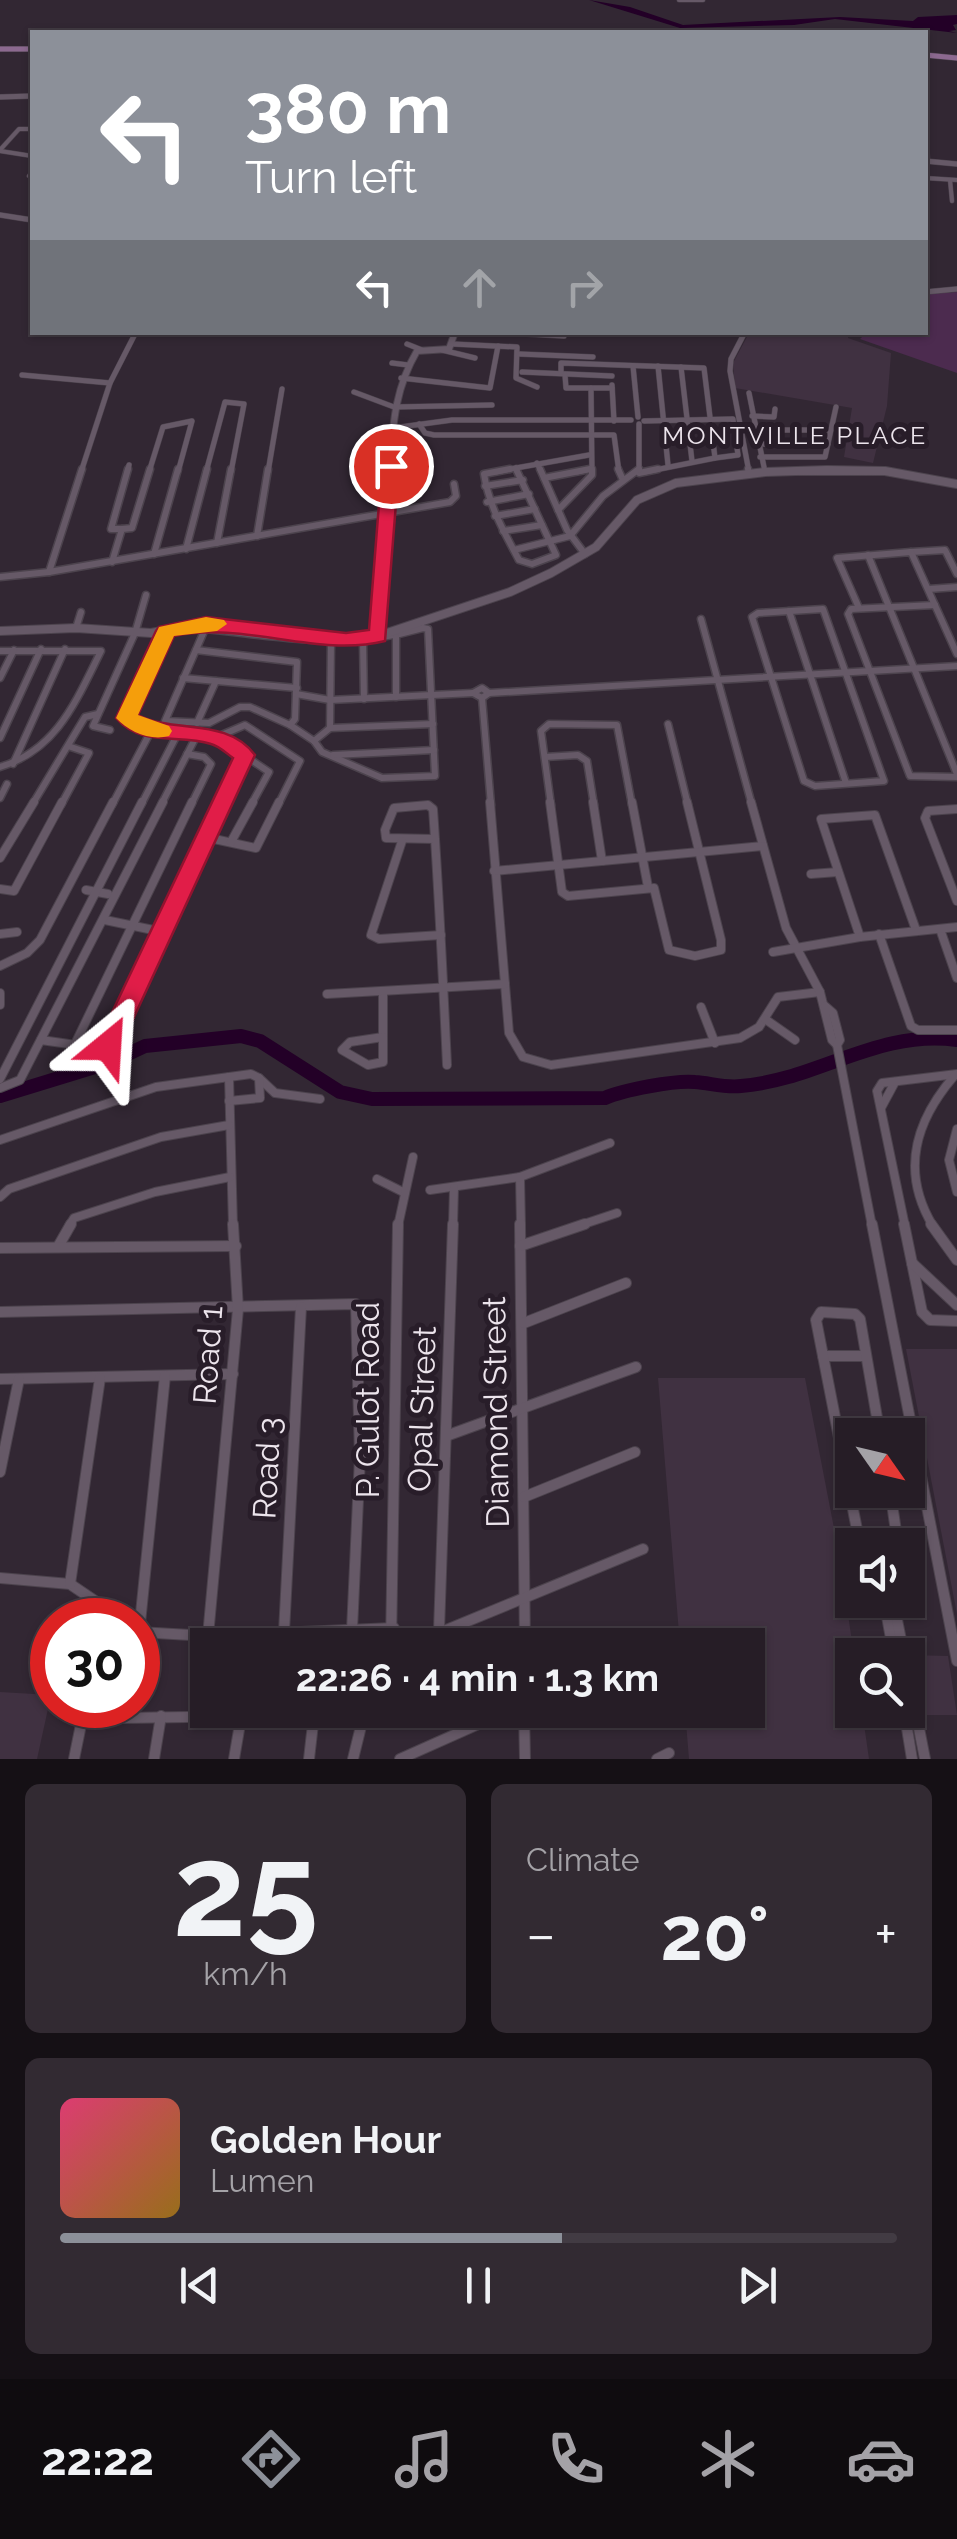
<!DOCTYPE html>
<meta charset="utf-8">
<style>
body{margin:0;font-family:Raleway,sans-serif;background:#322a32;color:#f1f3f6;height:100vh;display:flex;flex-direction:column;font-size:38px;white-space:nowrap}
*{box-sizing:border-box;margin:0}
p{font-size:32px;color:#a4a2a7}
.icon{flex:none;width:55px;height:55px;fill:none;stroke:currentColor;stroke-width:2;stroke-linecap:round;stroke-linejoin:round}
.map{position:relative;height:1759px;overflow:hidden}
.panel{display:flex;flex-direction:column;gap:25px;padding:25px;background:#151015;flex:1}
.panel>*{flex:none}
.banner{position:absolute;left:30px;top:30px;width:898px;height:305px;border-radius:0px;box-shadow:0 2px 8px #0004,0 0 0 2px #423b43;background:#8c9099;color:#fff;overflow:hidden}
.needle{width:65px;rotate:124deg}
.buttons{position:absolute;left:835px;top:1418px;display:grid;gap:20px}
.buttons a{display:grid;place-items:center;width:90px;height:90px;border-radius:0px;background:#261d26;box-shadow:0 2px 8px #0004,0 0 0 2px #423b43;font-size:50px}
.speed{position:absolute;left:30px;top:1598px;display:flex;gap:20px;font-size:50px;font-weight:700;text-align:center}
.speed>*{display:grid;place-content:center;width:130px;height:130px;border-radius:50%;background:#261d26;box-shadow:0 2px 8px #0004,0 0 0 2px #423b43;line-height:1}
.speed .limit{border:15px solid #d22;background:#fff;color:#111}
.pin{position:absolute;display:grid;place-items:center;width:85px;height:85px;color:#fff;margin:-42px;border:5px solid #fff;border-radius:50%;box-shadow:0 2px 10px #0007}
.me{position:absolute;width:110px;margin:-55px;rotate:27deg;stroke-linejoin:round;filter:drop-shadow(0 0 8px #0008)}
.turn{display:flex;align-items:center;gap:35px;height:210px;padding:0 50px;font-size:45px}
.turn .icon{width:130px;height:130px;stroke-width:2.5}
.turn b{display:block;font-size:70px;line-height:85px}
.lanes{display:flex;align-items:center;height:95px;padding:0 50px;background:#0003;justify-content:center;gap:50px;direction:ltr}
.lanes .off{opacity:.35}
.big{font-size:75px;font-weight:700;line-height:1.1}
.panel .card{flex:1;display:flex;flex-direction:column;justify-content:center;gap:15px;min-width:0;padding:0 35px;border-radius:15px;background:#322a32}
.panel .dial{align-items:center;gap:0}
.dial b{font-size:130px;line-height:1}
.song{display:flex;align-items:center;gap:30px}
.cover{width:120px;height:120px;border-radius:15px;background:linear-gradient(135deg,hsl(340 70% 55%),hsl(40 70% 35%))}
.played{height:10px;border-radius:5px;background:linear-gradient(90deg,#8c9099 60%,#423b43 60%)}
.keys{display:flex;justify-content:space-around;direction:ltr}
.heat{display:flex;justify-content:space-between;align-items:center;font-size:55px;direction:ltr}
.panel .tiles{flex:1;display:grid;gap:25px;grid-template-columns:1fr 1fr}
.card:last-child{grid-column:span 2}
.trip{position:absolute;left:190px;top:1628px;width:575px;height:100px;border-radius:0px;background:#261d26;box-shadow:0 2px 8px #0004,0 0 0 2px #423b43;font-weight:700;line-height:100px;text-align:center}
.tab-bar{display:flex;height:160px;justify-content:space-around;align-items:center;background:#0f0c0f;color:#a4a2a7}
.tab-bar .icon{width:70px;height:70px}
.tab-bar .current{color:#8c9099}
.tab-bar b{font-size:45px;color:#f1f3f6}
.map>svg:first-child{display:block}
.built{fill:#403141}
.green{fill:#4c2b4f}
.water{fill:#230027}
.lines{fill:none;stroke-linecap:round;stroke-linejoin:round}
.river{stroke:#230027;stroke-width:14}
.minor-far4-casing{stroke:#4c434d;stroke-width:5}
.minor-far3-casing{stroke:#4c434d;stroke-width:6}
.minor-far2-casing{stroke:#4c434d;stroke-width:9}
.minor-far1-casing{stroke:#4c434d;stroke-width:10}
.minor-casing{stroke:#4c434d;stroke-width:12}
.tertiary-far2-casing{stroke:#4c434d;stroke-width:6}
.tertiary-far1-casing{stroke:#4c434d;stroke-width:8}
.tertiary-casing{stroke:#4c434d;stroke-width:10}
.secondary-casing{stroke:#4c434d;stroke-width:6}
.minor-far4{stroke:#665967;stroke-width:4}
.minor-far3{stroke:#665967;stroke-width:5}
.minor-far2{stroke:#665967;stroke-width:6}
.minor-far1{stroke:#665967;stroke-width:8}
.minor{stroke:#665967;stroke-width:10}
.tertiary-far2{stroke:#665967;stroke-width:5}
.tertiary-far1{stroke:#665967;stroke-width:6}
.tertiary{stroke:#665967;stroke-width:8}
.secondary{stroke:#8c6990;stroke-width:5}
.route{fill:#e11d48;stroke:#92132f;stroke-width:2.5}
.slow{fill:#f59e0b}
.labels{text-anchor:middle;stroke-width:10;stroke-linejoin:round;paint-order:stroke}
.far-neighbourhood-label{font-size:25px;letter-spacing:2.5px;fill:#ece4ec;stroke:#281d29}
.near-street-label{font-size:32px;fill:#ece4ec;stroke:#281d29}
</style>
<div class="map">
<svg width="957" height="1759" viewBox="0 0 957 1759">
<rect width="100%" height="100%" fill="#322733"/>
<g class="built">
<polygon points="749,333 849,333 848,338 891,353 887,406 873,463 844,457 852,408 735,388 733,363"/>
<polygon points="906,1349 957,1349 957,1614"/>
<polygon points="658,1378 805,1378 839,1554 854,1655 852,1710 862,1710 869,1759 689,1759 685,1710 748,1710 748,1645 680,1645"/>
<polygon points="909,1655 948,1656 957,1715 919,1715"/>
<polygon points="0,1692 51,1695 37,1759 0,1759"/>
</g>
<polygon class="green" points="957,292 957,373 860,339 866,333 925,332 925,294"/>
<polygon class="water" points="589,0 630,7 683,25 840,17 913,21 918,17 957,15 957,24 953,25 956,30 949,31 957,33 835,19 794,25 680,28"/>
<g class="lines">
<path class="river" d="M0,1096l111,-34 34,-16 96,-10 19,5 80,51 32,7 233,-1c18,-8 70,-18 90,-16 15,1 30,6 46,4 77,-6 136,-57 216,-46"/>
<defs>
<g id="minor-far4">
<polyline points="679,0 703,0"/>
<polyline points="925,112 928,161"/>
<polyline points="0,150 19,129 32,129"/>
<polyline points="0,151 32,156"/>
<polyline points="32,172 29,176 32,178"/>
<polyline points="925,178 957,180"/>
<polyline points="950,180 952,201"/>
</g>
<g id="minor-far3">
<polyline points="0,215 32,220"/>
<polyline points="925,292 957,289"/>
<polyline points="745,332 731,359 730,371 749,472"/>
<polyline points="506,333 564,336"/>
<polyline points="407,344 422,350"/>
<polyline points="453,344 517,347 516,378 537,387"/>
<polyline points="442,350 475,358"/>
<polyline points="519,354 593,357"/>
<polyline points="392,363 408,365"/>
<polyline points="633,366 638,417"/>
<polyline points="658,366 668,465"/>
<polyline points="681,367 692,461"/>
<polyline points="522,372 612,376"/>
<polyline points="561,372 561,363 704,368 715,458 645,472"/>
<polyline points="22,375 110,383"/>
<polyline points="565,375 566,388 612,388"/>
<polyline points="401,378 490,388 498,346"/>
<polyline points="612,385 614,421"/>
<polyline points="591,388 592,472"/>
<polyline points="354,392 394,407 492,405"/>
<polyline points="749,393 765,472"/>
<polyline points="752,416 774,417 775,409"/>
<polyline points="644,421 733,419 738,455 715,458"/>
<polyline points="419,424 425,433 434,435 614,435 619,472"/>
<polyline points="639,424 639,472"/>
<polyline points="393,428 452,420 631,420"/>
<polyline points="754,430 831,430"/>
<polyline points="757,444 828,444"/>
<polyline points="760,457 825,457 836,407"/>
<polyline points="537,463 541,472"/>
<polyline points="516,468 517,472"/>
<polyline points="516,468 589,455"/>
<polyline points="81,472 110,383 136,332"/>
<polyline points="127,472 129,465"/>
<polyline points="149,472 163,427 192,421 178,472"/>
<polyline points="206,472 225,402 244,404 231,472"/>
<polyline points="268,472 282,389"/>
<polyline points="496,472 516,468"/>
<polyline points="577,472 591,469"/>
</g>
<g id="minor-far2">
<path d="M510,469l-26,5c5,32 20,58 35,86l13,4 24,-9 -40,-86"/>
<polyline points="540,469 567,530 585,554"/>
<polyline points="618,469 623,480"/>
<polyline points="748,469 749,474"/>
<polyline points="639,473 658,469"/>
<polyline points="544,478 590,469"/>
<polyline points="485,486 523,480"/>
<polyline points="487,502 529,494"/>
<polyline points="558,510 592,475 592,469"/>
<polyline points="495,516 535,509"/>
<polyline points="122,529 111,529 128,469"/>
<polyline points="503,531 542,525"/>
<polyline points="257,536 268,469"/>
<polyline points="217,543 231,469"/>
<polyline points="186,549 207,469"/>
<polyline points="514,550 570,536 603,496 639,469"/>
<polyline points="911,552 945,550 957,574"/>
<polyline points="154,554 178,469"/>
<polyline points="868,555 957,774"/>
<polyline points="112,562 122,529 132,528 150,469"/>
<polyline points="49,572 82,469"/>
<polyline points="0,577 49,572 450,502 456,496 454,484"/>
<polyline points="929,589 957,587"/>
<polyline points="935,605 851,609 848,614 910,776 957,777"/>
<polyline points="859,608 837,558 911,552 957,654"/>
<polygon points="823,609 884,781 815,786 804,781 752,617 758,613"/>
<polyline points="789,611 846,783"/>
<polyline points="701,619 752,805"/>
<polyline points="76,628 81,612"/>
<path d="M423,628l5,1 7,147 -53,2 -60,-26 -8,-11 -24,-16 -40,-18h-10l-31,16 -44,-2 40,-92c80,8 139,22 218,-1z"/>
<polyline points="396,637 396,697"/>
<polyline points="363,642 364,699"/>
<polyline points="196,650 297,662 295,719 290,725"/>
<path d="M0,651h101c-25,50 -44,99 -101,116"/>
<polyline points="0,678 14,650"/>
<polyline points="183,678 297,688"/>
<polygon points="482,688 489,693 482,698 473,693"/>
<polyline points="489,693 957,666"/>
<polyline points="296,694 330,700 473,693"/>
<polyline points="482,698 491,805"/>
<polyline points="197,723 216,681"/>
<polyline points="668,724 688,805"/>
<polyline points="330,728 331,642"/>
<polyline points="110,730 93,726 135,633 146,595"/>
<polyline points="151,731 217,737 269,772 251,805"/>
<polyline points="217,737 245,725 300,761 278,805"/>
<polyline points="0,738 41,649"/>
<polyline points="314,741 330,728 433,724"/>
<polyline points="187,754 204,757 211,764 191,805"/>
<polyline points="333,755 434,750"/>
<polyline points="545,757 578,755 587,761 594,805"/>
<polyline points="13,764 65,649"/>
<polyline points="0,798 7,784"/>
<polyline points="32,805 85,717 98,714"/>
<polyline points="61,805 89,753 68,746"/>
<polyline points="112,805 151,731 127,718 166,631"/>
<polyline points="141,805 179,731"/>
<polyline points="161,805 198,733"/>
<polyline points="221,805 244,755"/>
<polyline points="551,805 541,731 549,724 617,725 632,805"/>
</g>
<g id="minor-far1">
<polyline points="490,802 509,1033 523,1057 551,1065 740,1038 759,1027 778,997 820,992"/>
<polyline points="550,802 562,892 568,896 654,888 669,950 695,956 721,950 721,940 687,802"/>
<polyline points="593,802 602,861"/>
<polyline points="632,802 648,887"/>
<polyline points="751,802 786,928 820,992 832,1040 837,1045"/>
<polyline points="957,809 928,811 925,818 957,901"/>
<polyline points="205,837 256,848 279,802"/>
<path d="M435,839l-49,-1 -1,-8 9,-22 34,-3 5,4c6,85 10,171 14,256"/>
<polyline points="402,841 371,935 379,939 441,935"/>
<polyline points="231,842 253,802"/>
<polyline points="0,858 34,802"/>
<polyline points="494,871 763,846"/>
<polyline points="811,874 838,872"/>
<polyline points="0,889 14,891 62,802"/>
<polyline points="86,890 108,894"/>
<polyline points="105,920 163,932"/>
<polyline points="940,929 957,978"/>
<polyline points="0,934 17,932"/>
<polyline points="879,934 911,1026 918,1030 957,1030"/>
<polyline points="860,937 821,819 875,815 916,930"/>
<polyline points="773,952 860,937 957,927"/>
<polyline points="0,966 27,953 40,940 113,802"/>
<polyline points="383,991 383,1037"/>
<polyline points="0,993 0,1005"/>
<polyline points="327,994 505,984"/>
<polyline points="825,1006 833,1013 840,1040 837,1045 872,1226"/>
<polyline points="701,1007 715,1043"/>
<polyline points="765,1019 795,1040"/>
<polygon points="383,1037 383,1062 368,1065 342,1050 350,1042"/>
<polyline points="41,1040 104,1049 111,1043 222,802"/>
<polyline points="75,1044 192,802"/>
<polyline points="229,1077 233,1226"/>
<polyline points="259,1078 275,1093 320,1099"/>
<polyline points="0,1079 142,802"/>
<polyline points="0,1088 20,1080 163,802"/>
<polyline points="881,1108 895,1082"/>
<polyline points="957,1129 949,1160 957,1192"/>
<polyline points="0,1140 156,1087 251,1074 259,1078 260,1098 229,1101"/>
<polyline points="520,1177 521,1226"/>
<polyline points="377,1179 403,1192"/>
<polyline points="430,1190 520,1177 610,1143"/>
<polyline points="0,1197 9,1189 161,1137 229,1125"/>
<polyline points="69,1226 74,1218 155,1192 230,1177"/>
<polyline points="398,1226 413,1157"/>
<polyline points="453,1226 454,1188"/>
<polyline points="578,1226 617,1213"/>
<polyline points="905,1226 877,1091 882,1083 957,1074"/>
<path d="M933,1226c-33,-55 -18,-105 22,-151"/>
</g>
<g id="minor">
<polyline points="520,1224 525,1645"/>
<polyline points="872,1224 957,1661"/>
<polyline points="904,1224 922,1312 930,1320 957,1321"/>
<polyline points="931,1224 957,1260"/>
<polyline points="59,1245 71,1224"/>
<polyline points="520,1246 585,1224"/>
<polyline points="0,1248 236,1246"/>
<polyline points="912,1263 957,1305"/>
<polyline points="0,1312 356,1304 360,1457 352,1630"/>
<polyline points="524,1323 626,1283"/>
<polyline points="823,1356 866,1356"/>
<polyline points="0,1379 233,1374"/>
<polyline points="446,1436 636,1367"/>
<polyline points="0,1472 19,1379"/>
<polyline points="890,1490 898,1545"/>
<polyline points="524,1497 635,1452"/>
<polyline points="860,1545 816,1320 821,1312 855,1314 860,1319 880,1435"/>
<polyline points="0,1578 70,1584 123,1620"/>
<polyline points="70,1584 100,1378"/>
<polyline points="884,1600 894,1655"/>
<polyline points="893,1600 904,1655"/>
<polyline points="439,1631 453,1224"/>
<polyline points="138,1632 208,1636 394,1628"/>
<polyline points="284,1632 301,1307"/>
<polyline points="139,1633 165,1376"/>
<polyline points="208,1636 238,1309 233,1224"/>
<polyline points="417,1642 643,1549"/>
<polyline points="391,1645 398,1224"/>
<polyline points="49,1670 52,1673"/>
<polyline points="908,1672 925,1759"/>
<polyline points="95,1705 121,1718 314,1715 309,1759"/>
<polyline points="524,1710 525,1759"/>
<polyline points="904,1710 912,1759"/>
<polyline points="74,1759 85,1705"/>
<polyline points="154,1759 161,1716"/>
<polyline points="234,1759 241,1718"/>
<polyline points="353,1759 365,1710"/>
<polyline points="400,1759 510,1710"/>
<polyline points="657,1759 669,1753"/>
</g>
<g id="tertiary-far2">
<polyline points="0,97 32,96"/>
<polyline points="925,161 957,164"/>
</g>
<g id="tertiary-far1">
<path d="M389,472c4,-45 5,-82 28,-121l32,-2 6,-17"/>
<polyline points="773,472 889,472"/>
</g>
<g id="tertiary">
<polyline points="0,631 76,628 151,633 206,623 345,639 378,636 510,592 551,573 596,547 637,500 676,483 765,472 827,470 885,471 957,484"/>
<polyline points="378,636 390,469"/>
</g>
<g id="secondary">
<polyline points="0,49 32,49"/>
<polyline points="925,55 957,58"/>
</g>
</defs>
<use href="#minor-far4" class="minor-far4-casing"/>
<use href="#minor-far3" class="minor-far3-casing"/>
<use href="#minor-far2" class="minor-far2-casing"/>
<use href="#minor-far1" class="minor-far1-casing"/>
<use href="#minor" class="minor-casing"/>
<use href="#tertiary-far2" class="tertiary-far2-casing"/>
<use href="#tertiary-far1" class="tertiary-far1-casing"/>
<use href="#tertiary" class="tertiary-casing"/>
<use href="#secondary" class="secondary-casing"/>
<use href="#minor-far4" class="minor-far4"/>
<use href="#minor-far3" class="minor-far3"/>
<use href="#minor-far2" class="minor-far2"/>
<use href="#minor-far1" class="minor-far1"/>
<use href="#minor" class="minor"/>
<use href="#tertiary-far2" class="tertiary-far2"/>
<use href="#tertiary-far1" class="tertiary-far1"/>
<use href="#tertiary" class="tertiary"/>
<use href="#secondary" class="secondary"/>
</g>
<path class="route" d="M391,461l8,5 -14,175c-68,17 -140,-20 -211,-5l-36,79c37,19 89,2 117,40l-138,299 -9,3 -8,-3 -4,-8 137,-288c-7,-5 -14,-12 -22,-14 -32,-11 -69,4 -95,-26l40,-87 3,-4 47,-10 140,16 23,-3 13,-164z"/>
<path class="slow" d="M206,617l18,3 3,4 -10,7 -43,5 -36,79 31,11 3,5 -3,5c-19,5 -40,-4 -53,-18l43,-91z"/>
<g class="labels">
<g class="far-neighbourhood-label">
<text x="795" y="444">MONTVILLE PLACE</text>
</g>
<g class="near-street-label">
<text transform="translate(208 1355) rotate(-86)" y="11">Road 1</text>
<text transform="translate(368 1400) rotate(-90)" y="11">P. Gulot Road</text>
<text transform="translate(422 1409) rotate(-88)" y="11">Opal Street</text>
<text transform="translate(496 1412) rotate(-91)" y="11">Diamond Street</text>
<text transform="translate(267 1468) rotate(-87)" y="11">Road 3</text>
</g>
</g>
</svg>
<div class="buttons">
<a><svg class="needle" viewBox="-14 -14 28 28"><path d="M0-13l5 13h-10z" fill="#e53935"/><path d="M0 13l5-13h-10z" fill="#a4a2a7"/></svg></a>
<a><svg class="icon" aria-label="sound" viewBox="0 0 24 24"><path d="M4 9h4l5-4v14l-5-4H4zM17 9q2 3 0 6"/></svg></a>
<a><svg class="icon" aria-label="search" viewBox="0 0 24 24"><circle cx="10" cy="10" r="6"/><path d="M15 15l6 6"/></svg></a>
</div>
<div class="speed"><div class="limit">30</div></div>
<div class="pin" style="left:391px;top:466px;background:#d93025"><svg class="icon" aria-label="arrive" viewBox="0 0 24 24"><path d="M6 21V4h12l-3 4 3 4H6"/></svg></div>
<svg class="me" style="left:108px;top:1046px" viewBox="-20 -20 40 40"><path d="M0-17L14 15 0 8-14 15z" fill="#e11d48" stroke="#fff" stroke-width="4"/></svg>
<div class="trip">22:26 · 4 min · 1.3 km</div>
<div class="banner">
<div class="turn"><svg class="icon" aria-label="left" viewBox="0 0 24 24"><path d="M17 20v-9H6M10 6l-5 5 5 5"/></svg><div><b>380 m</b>Turn left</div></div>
<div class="lanes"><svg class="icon" aria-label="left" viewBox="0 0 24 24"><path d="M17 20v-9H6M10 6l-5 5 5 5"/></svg><svg class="icon off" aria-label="ahead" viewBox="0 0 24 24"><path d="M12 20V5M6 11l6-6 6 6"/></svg><svg class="icon off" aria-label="right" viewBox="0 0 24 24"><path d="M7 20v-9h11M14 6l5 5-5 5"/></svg></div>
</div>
</div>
<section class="panel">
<div class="tiles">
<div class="card dial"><b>25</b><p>km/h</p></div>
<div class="card"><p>Climate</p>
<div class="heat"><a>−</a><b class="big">20°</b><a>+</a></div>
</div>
<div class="card">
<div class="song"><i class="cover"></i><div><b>Golden Hour</b><p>Lumen</p></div></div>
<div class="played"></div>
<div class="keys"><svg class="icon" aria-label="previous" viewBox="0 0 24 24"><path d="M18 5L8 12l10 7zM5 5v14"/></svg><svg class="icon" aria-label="pause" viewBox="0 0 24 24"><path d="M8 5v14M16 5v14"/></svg><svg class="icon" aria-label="next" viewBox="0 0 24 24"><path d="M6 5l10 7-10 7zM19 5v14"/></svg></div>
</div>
</div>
</section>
<nav class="tab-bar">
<b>22:22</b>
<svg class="icon current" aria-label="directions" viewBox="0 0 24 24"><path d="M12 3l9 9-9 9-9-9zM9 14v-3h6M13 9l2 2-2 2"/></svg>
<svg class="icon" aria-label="music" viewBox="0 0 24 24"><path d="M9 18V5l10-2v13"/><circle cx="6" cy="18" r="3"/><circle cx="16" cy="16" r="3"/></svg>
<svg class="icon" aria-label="phone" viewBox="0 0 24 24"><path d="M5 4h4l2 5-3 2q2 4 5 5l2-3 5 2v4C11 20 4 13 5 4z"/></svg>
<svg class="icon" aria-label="climate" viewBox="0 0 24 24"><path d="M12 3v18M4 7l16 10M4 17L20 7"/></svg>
<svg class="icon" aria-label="car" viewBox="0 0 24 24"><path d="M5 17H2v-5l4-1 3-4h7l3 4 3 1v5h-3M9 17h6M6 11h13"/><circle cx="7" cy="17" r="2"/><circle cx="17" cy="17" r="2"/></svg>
</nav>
